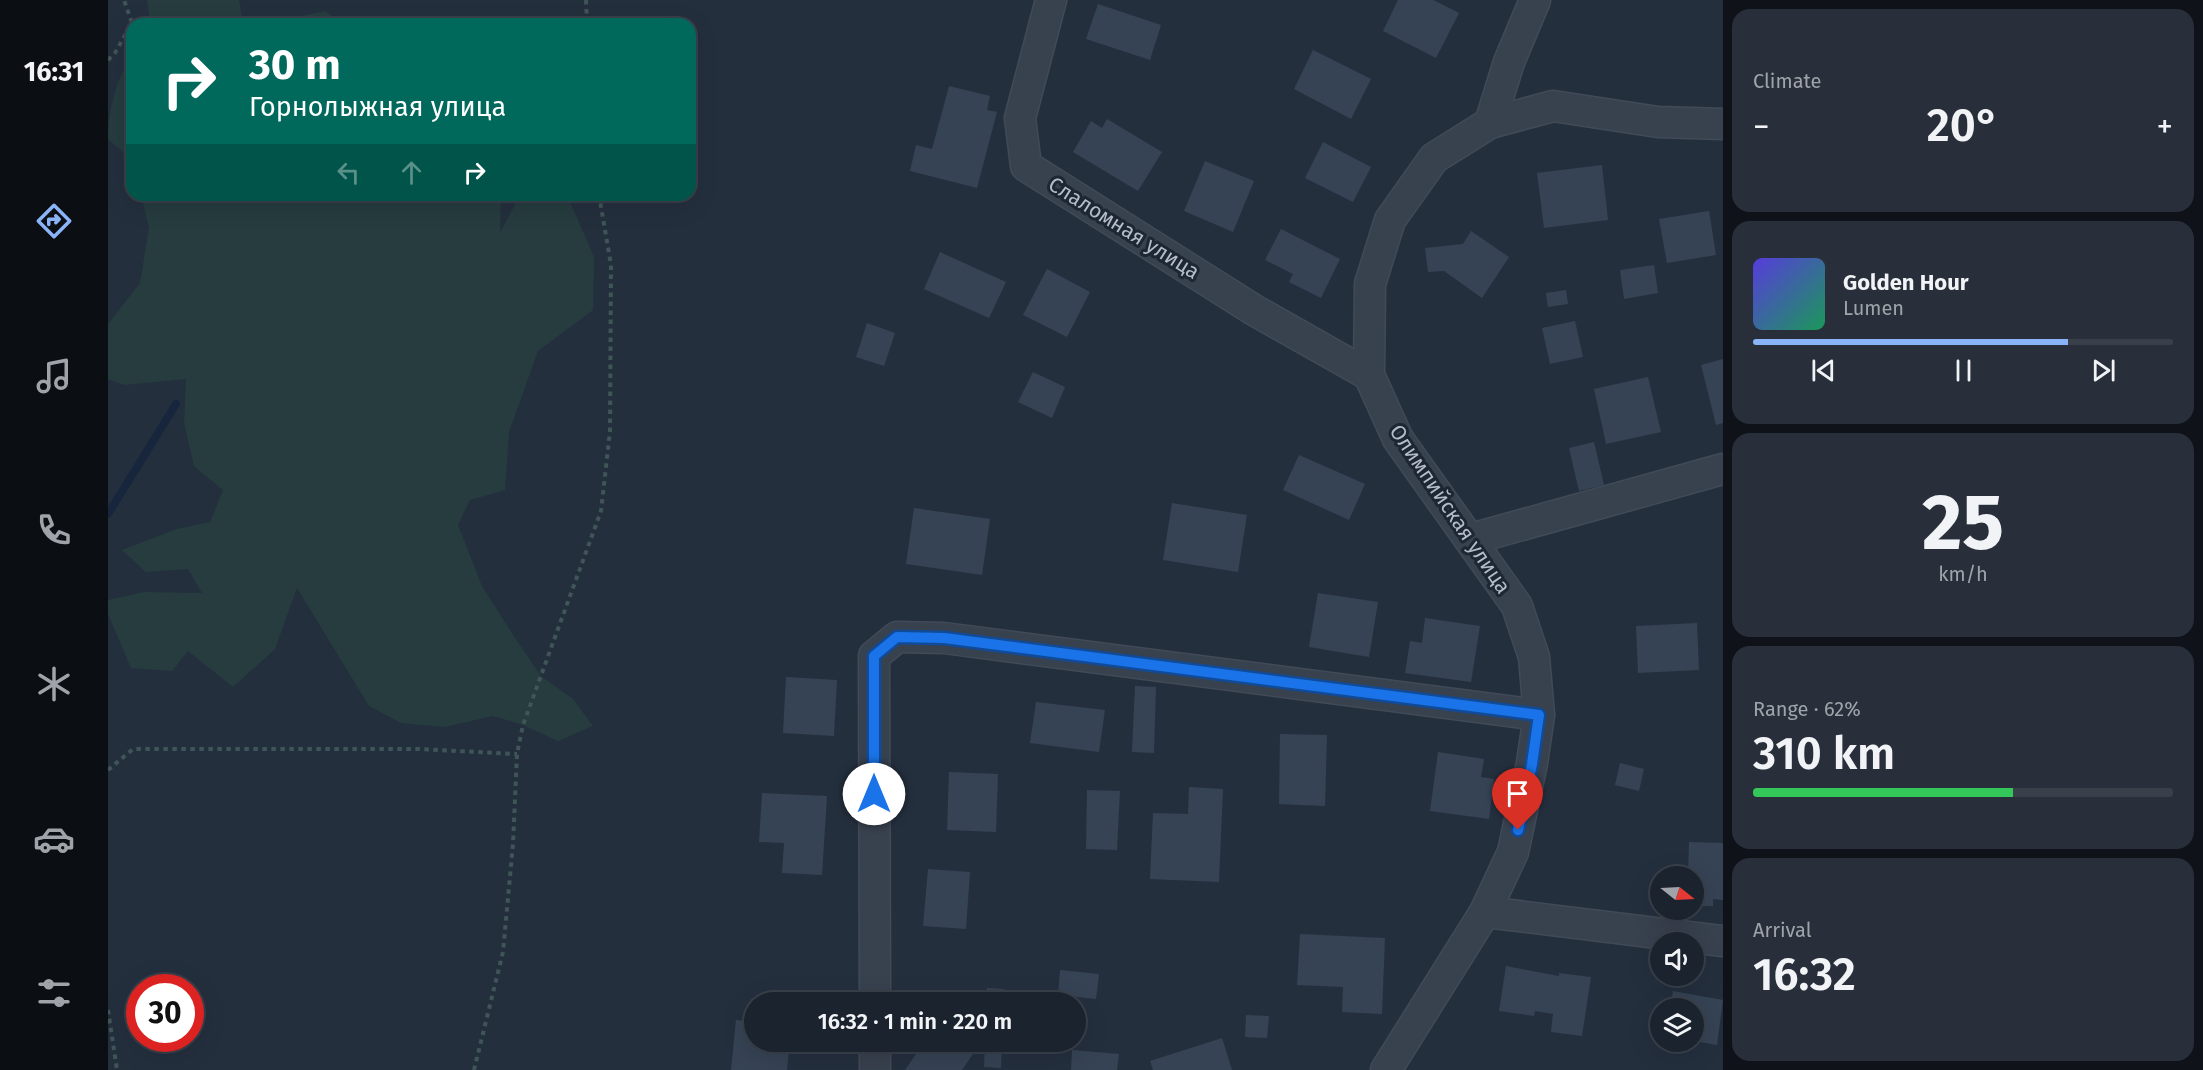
<!DOCTYPE html>
<meta charset="utf-8">
<style>
body{margin:0;font-family:"Fira Sans",sans-serif;background:#282f3a;color:#f1f3f6;height:100vh;display:flex;flex-direction:column;font-size:22px;white-space:nowrap}
*{box-sizing:border-box;margin:0}
p{font-size:20px;color:#a0a4aa}
.icon{flex:none;width:33px;height:33px;fill:none;stroke:currentColor;stroke-width:2;stroke-linecap:round;stroke-linejoin:round}
.map{position:relative;flex:1;overflow:hidden}
.drawer{display:flex;flex-direction:column;gap:9px;padding:9px;background:#0f1319;width:480px}
.drawer>*{flex:none}
.top-card{position:absolute;left:18px;top:18px;width:570px;height:183px;border-radius:18px;box-shadow:0 6px 24px #0002,0 0 0 2px #39404a;background:#00695c;color:#fff;overflow:hidden}
.needle{width:39px;rotate:108deg}
.buttons{position:absolute;left:1542px;top:866px;display:grid;gap:12px}
.buttons a{display:grid;place-items:center;width:54px;height:54px;border-radius:50%;background:#1b232e;box-shadow:0 6px 24px #0002,0 0 0 2px #39404a;font-size:30px}
.speed{position:absolute;left:18px;top:974px;display:flex;gap:12px;font-size:30px;font-weight:700;text-align:center}
.speed>*{display:grid;place-content:center;width:78px;height:78px;border-radius:50%;background:#1b232e;box-shadow:0 6px 24px #0002,0 0 0 2px #39404a;line-height:1}
.speed .limit{border:9px solid #d22;background:#fff;color:#111}
.pin{position:absolute;display:grid;place-items:center;width:51px;height:51px;color:#fff;margin:-62px -26px;border-radius:50% 50% 50% 0;rotate:-45deg;box-shadow:0 0 6px #0007}
.pin .icon{rotate:45deg}
.me{position:absolute;width:66px;margin:-33px;rotate:0deg;stroke-linejoin:round;filter:drop-shadow(0 0 4px #0008)}
.turn{display:flex;align-items:center;gap:21px;height:126px;padding:0 24px;font-size:27px}
.turn .icon{width:78px;height:78px;stroke-width:2.5}
.turn b{display:block;font-size:42px;line-height:51px}
.lanes{display:flex;align-items:center;height:57px;padding:0 24px;background:#0003;justify-content:center;gap:30px;direction:ltr}
.lanes .off{opacity:.35}
.big{font-size:45px;font-weight:600;line-height:1.1}
.drawer .widget{flex:1;display:flex;flex-direction:column;justify-content:center;gap:9px;min-width:0;padding:0 21px;border-radius:18px;background:#282f3a}
.drawer .dial{align-items:center;gap:0}
.dial b{font-size:78px;line-height:1}
.song{display:flex;align-items:center;gap:18px}
.cover{width:72px;height:72px;border-radius:9px;background:linear-gradient(135deg,hsl(250 70% 55%),hsl(150 70% 35%))}
.played{height:6px;border-radius:3px;background:linear-gradient(90deg,#8ab4f8 75%,#39404a 75%)}
.keys{display:flex;justify-content:space-around;direction:ltr}
.heat{display:flex;justify-content:space-between;align-items:center;font-size:33px;direction:ltr}
.charge{height:9px;border-radius:4px;background:linear-gradient(90deg,#34c759 62%,#39404a 0)}
.trip{position:absolute;left:636px;top:992px;width:342px;height:60px;border-radius:30px;background:#1b232e;box-shadow:0 6px 24px #0002,0 0 0 2px #39404a;font-weight:600;line-height:60px;text-align:center}
main{display:flex;flex:1;min-height:0}
.tab-bar{display:flex;flex-direction:column;width:108px;justify-content:space-around;align-items:center;background:#0b0e12;color:#a0a4aa}
.tab-bar .icon{width:42px;height:42px}
.tab-bar .on{color:#8ab4f8}
.tab-bar b{font-size:27px;color:#f1f3f6}
.map>svg:first-child{display:block}
.green{fill:#263c3f}
.lines{fill:none;stroke-linecap:round;stroke-linejoin:round}
.stream{stroke:#17263c;stroke-width:8}
.building{fill:#364354}
.street-casing{stroke:#414a57;stroke-width:33}
.path{stroke:#3f5557;stroke-width:4;stroke-dasharray:4.5 4.5;stroke-linecap:butt}
.street{stroke:#38414e;stroke-width:30}
.route-casing{stroke:#114b97;stroke-width:15}
.route{stroke:#1a73e8;stroke-width:10}
.labels{text-anchor:middle;stroke-width:6;stroke-linejoin:round;paint-order:stroke}
.street-label{font-size:21px;fill:#b4bcc9;stroke:#1d2633}
</style>
<main>
<nav class="tab-bar">
<b>16:31</b>
<svg class="icon on" aria-label="directions" viewBox="0 0 24 24"><path d="M12 3l9 9-9 9-9-9zM9 14v-3h6M13 9l2 2-2 2"/></svg>
<svg class="icon" aria-label="music" viewBox="0 0 24 24"><path d="M9 18V5l10-2v13"/><circle cx="6" cy="18" r="3"/><circle cx="16" cy="16" r="3"/></svg>
<svg class="icon" aria-label="phone" viewBox="0 0 24 24"><path d="M5 4h4l2 5-3 2q2 4 5 5l2-3 5 2v4C11 20 4 13 5 4z"/></svg>
<svg class="icon" aria-label="climate" viewBox="0 0 24 24"><path d="M12 3v18M4 7l16 10M4 17L20 7"/></svg>
<svg class="icon" aria-label="car" viewBox="0 0 24 24"><path d="M5 17H2v-5l4-1 3-4h7l3 4 3 1v5h-3M9 17h6M6 11h13"/><circle cx="7" cy="17" r="2"/><circle cx="17" cy="17" r="2"/></svg>
<svg class="icon" aria-label="filters" viewBox="0 0 24 24"><path d="M4 7h16M4 17h16"/><circle cx="9" cy="7" r="2"/><circle cx="15" cy="17" r="2"/></svg>
</nav>
<div class="map">
<svg width="1615" height="1070" viewBox="0 0 1615 1070">
<rect width="100%" height="100%" fill="#242f3e"/>
<g class="green">
<polygon points="39,0 131,0 134,18 168,21 217,11 236,24 42,24"/>
<path d="M24,58v102l-24,-21c0,-25 7,-61 24,-81z"/>
<polygon points="33,195 393,195 392,233 412,195 459,195 486,257 485,310 430,351 401,432 397,490 362,500 350,525 374,586 405,635 433,676 465,699 485,726 450,741 415,725 385,716 337,727 293,723 261,706 189,588 167,649 125,687 80,651 64,671 23,668 0,614 0,600 36,592 94,593 80,569 38,572 14,550 69,529 102,522 115,490 86,466 76,423 78,379 16,385 0,379 0,324 32,283 41,228"/>
</g>
<g class="lines">
<polyline class="stream" points="0,514 68,404"/>
</g>
<g class="building">
<polygon points="1290,0 1325,0 1351,13 1328,58 1275,31"/>
<polygon points="990,4 1053,25 1042,60 978,39"/>
<polygon points="1205,50 1263,79 1243,119 1186,89"/>
<polygon points="841,86 882,96 879,110 889,112 869,188 802,171 808,145 824,149"/>
<polygon points="999,119 1054,152 1030,191 965,152 983,121 994,128"/>
<polygon points="1215,142 1263,167 1245,202 1197,178"/>
<polygon points="1097,161 1146,181 1125,232 1076,211"/>
<polygon points="1494,165 1500,220 1436,228 1429,173"/>
<polygon points="1601,211 1608,255 1559,263 1551,219"/>
<polygon points="1173,229 1232,259 1213,298 1181,282 1185,274 1157,260"/>
<polygon points="1363,231 1401,257 1374,298 1336,271 1320,272 1317,248 1355,244"/>
<polygon points="832,252 898,282 881,318 816,289"/>
<polygon points="1546,265 1550,293 1516,299 1512,270"/>
<polygon points="939,269 982,292 959,337 915,315"/>
<polygon points="1458,290 1460,304 1440,307 1438,293"/>
<polygon points="1467,321 1475,357 1442,364 1434,328"/>
<polygon points="759,323 787,333 776,366 748,357"/>
<polygon points="1615,359 1615,423 1608,425 1593,365"/>
<polygon points="925,372 957,387 944,418 910,402"/>
<polygon points="1540,377 1553,432 1498,444 1486,389"/>
<polygon points="1486,442 1496,485 1471,491 1461,448"/>
<polygon points="1191,455 1257,484 1241,520 1175,490"/>
<polygon points="1064,503 1139,515 1130,572 1055,560"/>
<polygon points="806,508 882,519 874,575 798,564"/>
<polygon points="1210,593 1270,602 1261,657 1201,647"/>
<polygon points="1317,618 1372,626 1363,682 1297,673 1302,641 1314,643"/>
<polygon points="1589,623 1591,670 1530,673 1528,626"/>
<polygon points="678,677 729,680 726,736 675,733"/>
<polygon points="1027,686 1048,687 1046,753 1024,752"/>
<polygon points="928,702 997,710 991,752 922,743"/>
<polygon points="1172,734 1219,735 1217,806 1171,804"/>
<polygon points="1330,752 1376,759 1373,777 1386,779 1381,819 1322,811"/>
<polygon points="1512,763 1536,769 1531,791 1507,785"/>
<polygon points="841,772 890,774 888,832 839,830"/>
<polygon points="1081,787 1115,789 1111,882 1042,879 1045,813 1080,814"/>
<polygon points="979,790 1012,791 1009,850 978,849"/>
<polygon points="654,793 719,796 714,875 674,873 676,843 651,842"/>
<polygon points="1581,842 1615,843 1615,900 1605,899 1605,906 1586,906 1586,876 1580,876"/>
<polygon points="820,869 862,872 858,929 815,926"/>
<polygon points="1192,934 1277,938 1274,1014 1234,1012 1235,987 1189,985"/>
<polygon points="1398,966 1451,976 1451,973 1483,977 1474,1036 1443,1032 1445,1014 1427,1011 1426,1016 1391,1011"/>
<polygon points="952,970 991,974 988,999 950,995"/>
<polygon points="879,988 896,989 895,1002 878,1002"/>
<polygon points="1565,991 1615,1000 1609,1045 1586,1041 1586,1008 1562,1008"/>
<polygon points="1138,1015 1161,1016 1159,1038 1137,1037"/>
<polygon points="628,1020 646,1022 646,1041 682,1041 679,1070 623,1070"/>
<polygon points="1114,1038 1124,1070 1045,1070 1042,1061"/>
<polygon points="817,1041 874,1041 854,1070 797,1070"/>
<polygon points="877,1041 894,1041 893,1068 876,1067"/>
<polygon points="964,1050 1011,1054 1009,1070 963,1070"/>
</g>
<g class="lines">
<defs>
<g id="street">
<polyline points="943,0 912,118 918,166 1146,310 1261,375"/>
<polyline points="1382,123 1401,62 1427,0"/>
<polyline points="1363,539 1615,469"/>
<polyline points="1377,912 1615,941"/>
<polyline points="767,1002 766,656 789,637 836,638 1431,715"/>
<polyline points="767,1041 767,1070"/>
<polyline points="1278,1070 1377,912 1405,852 1424,763 1431,715 1426,657 1409,606 1290,439 1261,375 1262,284 1282,220 1326,158 1382,123 1445,106 1550,122 1615,124"/>
</g>
</defs>
<use href="#street" class="street-casing"/>
<g class="path">
<polyline points="478,0 479,24"/>
<polyline points="0,60 7,53 24,23 16,0"/>
<polyline points="0,770 25,749 310,749 409,754"/>
<polyline points="0,1010 9,1070"/>
<polyline points="366,1070 395,952 405,844 409,754 415,725 493,511 502,431 503,265 491,195"/>
</g>
<use href="#street" class="street"/>
</g>
<g class="lines">
<defs>
<polyline id="route" points="766,794 766,656 789,637 836,638 1431,715 1424,764 1410,830"/>
</defs>
<use href="#route" class="route-casing"/>
<use href="#route" class="route"/>
</g>
<g class="labels">
<g class="street-label">
<text transform="translate(1016 228) rotate(32)" y="7">Слаломная улица</text>
<text transform="translate(1342 509) rotate(56)" y="7">Олимпийская улица</text>
</g>
</g>
</svg>
<div class="buttons">
<a><svg class="needle" viewBox="-14 -14 28 28"><path d="M0-13l5 13h-10z" fill="#e53935"/><path d="M0 13l5-13h-10z" fill="#a0a4aa"/></svg></a>
<a><svg class="icon" aria-label="sound" viewBox="0 0 24 24"><path d="M4 9h4l5-4v14l-5-4H4zM17 9q2 3 0 6"/></svg></a>
<a><svg class="icon" aria-label="layers" viewBox="0 0 24 24"><path d="M12 4l9 5-9 5-9-5zM3 14l9 5 9-5"/></svg></a>
</div>
<div class="speed"><div class="limit">30</div></div>
<div class="pin" style="left:1410px;top:830px;background:#d93025"><svg class="icon" aria-label="arrive" viewBox="0 0 24 24"><path d="M6 21V4h12l-3 4 3 4H6"/></svg></div>
<svg class="me" style="left:766px;top:794px" viewBox="-20 -20 40 40"><circle r="19" fill="#fff"/><path d="M0-13L10 11 0 6-10 11z" fill="#1a73e8"/></svg>
<div class="trip">16:32 · 1 min · 220 m</div>
<div class="top-card">
<div class="turn"><svg class="icon" aria-label="right" viewBox="0 0 24 24"><path d="M7 20v-9h11M14 6l5 5-5 5"/></svg><div><b>30 m</b>Горнолыжная улица</div></div>
<div class="lanes"><svg class="icon off" aria-label="left" viewBox="0 0 24 24"><path d="M17 20v-9H6M10 6l-5 5 5 5"/></svg><svg class="icon off" aria-label="ahead" viewBox="0 0 24 24"><path d="M12 20V5M6 11l6-6 6 6"/></svg><svg class="icon" aria-label="right" viewBox="0 0 24 24"><path d="M7 20v-9h11M14 6l5 5-5 5"/></svg></div>
</div>
</div>
<section class="drawer">
<div class="widget"><p>Climate</p>
<div class="heat"><a>−</a><b class="big">20°</b><a>+</a></div>
</div>
<div class="widget">
<div class="song"><i class="cover"></i><div><b>Golden Hour</b><p>Lumen</p></div></div>
<div class="played"></div>
<div class="keys"><svg class="icon" aria-label="previous" viewBox="0 0 24 24"><path d="M18 5L8 12l10 7zM5 5v14"/></svg><svg class="icon" aria-label="pause" viewBox="0 0 24 24"><path d="M8 5v14M16 5v14"/></svg><svg class="icon" aria-label="next" viewBox="0 0 24 24"><path d="M6 5l10 7-10 7zM19 5v14"/></svg></div>
</div>
<div class="widget dial"><b>25</b><p>km/h</p></div>
<div class="widget"><p>Range · 62%</p><b class="big">310 km</b><div class="charge"></div></div>
<div class="widget"><p>Arrival</p><b class="big">16:32</b></div>
</section>
</main>
